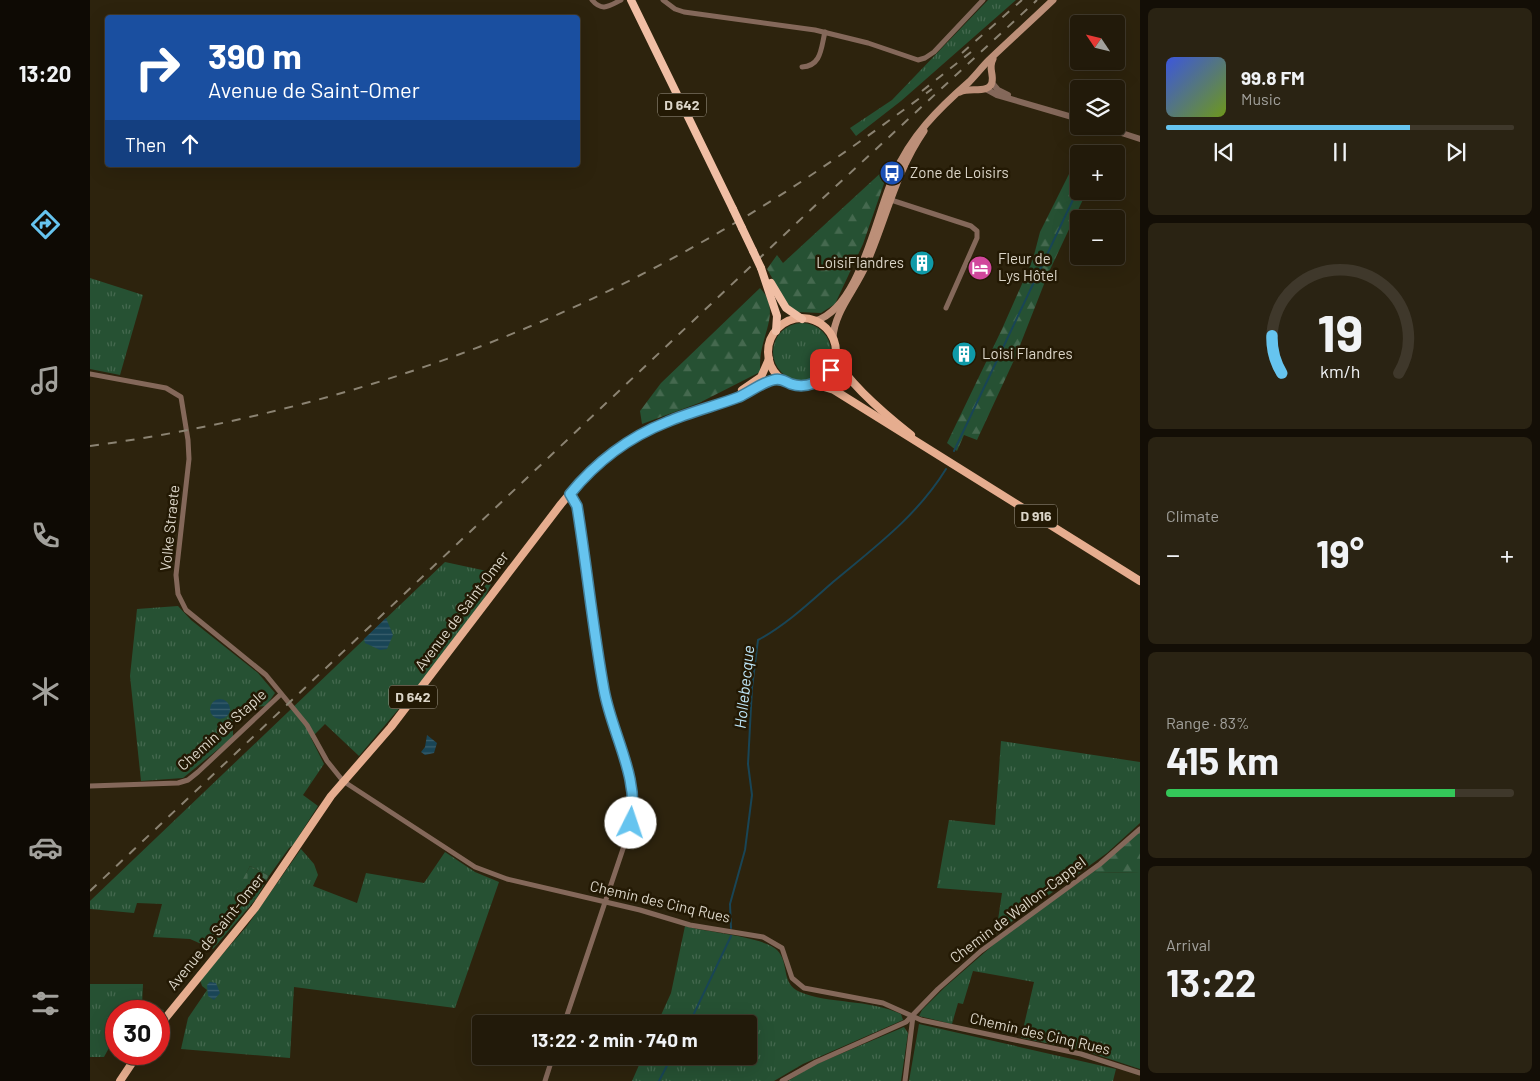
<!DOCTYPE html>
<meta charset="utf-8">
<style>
body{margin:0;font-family:Barlow,sans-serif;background:#2a2313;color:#f1f3f6;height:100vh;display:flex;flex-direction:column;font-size:19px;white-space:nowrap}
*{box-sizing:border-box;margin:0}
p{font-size:16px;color:#a2a19c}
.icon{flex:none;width:28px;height:28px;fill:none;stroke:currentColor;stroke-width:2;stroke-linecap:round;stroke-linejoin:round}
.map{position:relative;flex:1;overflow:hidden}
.details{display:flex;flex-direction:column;gap:8px;padding:8px;background:#130e06;width:400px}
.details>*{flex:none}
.banner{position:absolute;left:15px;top:15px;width:475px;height:152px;border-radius:5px;box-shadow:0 5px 20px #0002,0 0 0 1px #3f382b;background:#1a4fa0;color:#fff;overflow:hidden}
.needle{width:32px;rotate:305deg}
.controls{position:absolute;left:980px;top:15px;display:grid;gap:10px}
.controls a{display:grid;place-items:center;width:55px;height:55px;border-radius:5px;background:#221a0a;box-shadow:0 5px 20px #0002,0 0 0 1px #3f382b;font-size:25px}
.speed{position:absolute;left:15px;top:1000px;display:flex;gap:10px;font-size:25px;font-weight:700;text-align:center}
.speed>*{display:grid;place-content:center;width:65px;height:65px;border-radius:50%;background:#221a0a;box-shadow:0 5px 20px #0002,0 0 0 1px #3f382b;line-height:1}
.speed .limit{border:8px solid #d22;background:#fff;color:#111}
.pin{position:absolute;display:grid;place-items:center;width:42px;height:42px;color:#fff;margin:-21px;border-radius:10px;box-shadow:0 2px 8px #0006}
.me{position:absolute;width:55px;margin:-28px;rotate:4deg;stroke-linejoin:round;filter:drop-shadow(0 0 4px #0008)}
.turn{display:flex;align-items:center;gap:18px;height:105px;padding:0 20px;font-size:22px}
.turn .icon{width:65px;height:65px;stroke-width:2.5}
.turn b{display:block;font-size:35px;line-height:42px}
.then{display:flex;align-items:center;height:48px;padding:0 20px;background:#0003;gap:10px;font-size:19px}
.big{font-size:38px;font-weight:700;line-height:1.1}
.details .widget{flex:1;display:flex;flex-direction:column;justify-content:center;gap:8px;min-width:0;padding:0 18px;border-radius:8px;background:#2a2313}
.details .dial{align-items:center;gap:0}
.dial svg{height:130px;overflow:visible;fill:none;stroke:#3f382b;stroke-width:7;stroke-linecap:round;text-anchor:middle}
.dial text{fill:#f1f3f6;stroke:none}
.song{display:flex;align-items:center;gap:15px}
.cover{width:60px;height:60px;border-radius:8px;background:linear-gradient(135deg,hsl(230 70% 55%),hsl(80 70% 35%))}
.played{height:5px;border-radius:2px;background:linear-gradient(90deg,#66c4ef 70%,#3f382b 70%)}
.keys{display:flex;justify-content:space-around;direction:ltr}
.heat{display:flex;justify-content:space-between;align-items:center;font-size:28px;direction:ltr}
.charge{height:8px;border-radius:4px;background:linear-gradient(90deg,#34c759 83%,#3f382b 0)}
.trip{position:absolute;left:382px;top:1015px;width:285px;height:50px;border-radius:5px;background:#221a0a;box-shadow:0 5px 20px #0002,0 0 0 1px #3f382b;font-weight:700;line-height:50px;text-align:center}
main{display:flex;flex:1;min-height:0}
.dock{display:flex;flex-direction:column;width:90px;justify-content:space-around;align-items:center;background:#0e0a04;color:#a2a19c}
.dock .icon{width:35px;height:35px}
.dock .selected{color:#66c4ef}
.dock b{font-size:22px;color:#f1f3f6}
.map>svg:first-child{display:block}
.grass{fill:url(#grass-tufts)}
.forest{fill:url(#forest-firs)}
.cemetery{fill:url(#cemetery-stones)}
.water{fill:url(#water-rules)}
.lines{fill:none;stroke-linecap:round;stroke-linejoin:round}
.stream{stroke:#194556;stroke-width:2}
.minor{stroke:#84685a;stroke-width:5}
.tertiary{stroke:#84685a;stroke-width:6}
.secondary{stroke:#bc8f78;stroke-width:7}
.primary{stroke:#e6ad8f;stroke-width:8}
.trunk{stroke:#f0bea4;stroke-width:8}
.rail{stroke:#8b8372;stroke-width:2;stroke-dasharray:9 9;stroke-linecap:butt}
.trunk-bridge{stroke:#f0bea4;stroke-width:8}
.route-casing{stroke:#427f9b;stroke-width:12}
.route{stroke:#66c4ef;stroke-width:9}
.labels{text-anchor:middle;stroke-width:5;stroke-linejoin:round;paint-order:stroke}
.shield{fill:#231904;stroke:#a49d8e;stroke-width:1}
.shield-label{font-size:14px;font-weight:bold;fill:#dcd6c9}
.poi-label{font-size:15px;fill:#dcd6c9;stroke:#231904;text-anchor:start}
.street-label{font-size:15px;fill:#dcd6c9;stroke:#231904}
.water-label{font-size:16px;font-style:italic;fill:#c0e9fc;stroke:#231904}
</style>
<main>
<nav class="dock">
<b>13:20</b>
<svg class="icon selected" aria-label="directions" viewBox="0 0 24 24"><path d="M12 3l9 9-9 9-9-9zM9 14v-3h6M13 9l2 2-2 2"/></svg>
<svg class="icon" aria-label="music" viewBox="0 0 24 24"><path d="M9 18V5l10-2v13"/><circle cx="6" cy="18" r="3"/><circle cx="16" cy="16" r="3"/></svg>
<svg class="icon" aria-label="phone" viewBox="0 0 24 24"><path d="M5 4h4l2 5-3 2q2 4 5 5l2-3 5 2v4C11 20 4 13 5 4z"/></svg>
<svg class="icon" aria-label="climate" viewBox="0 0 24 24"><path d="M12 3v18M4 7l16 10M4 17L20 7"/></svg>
<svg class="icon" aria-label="car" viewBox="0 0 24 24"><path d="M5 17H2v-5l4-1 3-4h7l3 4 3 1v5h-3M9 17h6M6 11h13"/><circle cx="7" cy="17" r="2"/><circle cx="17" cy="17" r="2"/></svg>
<svg class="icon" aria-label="filters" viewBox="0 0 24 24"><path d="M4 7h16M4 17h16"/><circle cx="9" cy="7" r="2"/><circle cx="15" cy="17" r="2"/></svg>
</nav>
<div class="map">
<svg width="1050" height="1081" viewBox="0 0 1050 1081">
<defs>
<pattern id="grass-tufts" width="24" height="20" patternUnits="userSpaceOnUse" patternTransform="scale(1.25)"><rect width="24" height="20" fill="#265133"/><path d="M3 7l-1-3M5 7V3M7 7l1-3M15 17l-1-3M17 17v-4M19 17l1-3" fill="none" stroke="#45694f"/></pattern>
<pattern id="forest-firs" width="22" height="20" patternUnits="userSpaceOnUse" patternTransform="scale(1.25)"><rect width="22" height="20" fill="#265133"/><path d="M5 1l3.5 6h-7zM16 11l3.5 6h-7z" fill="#45694f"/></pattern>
<pattern id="cemetery-stones" width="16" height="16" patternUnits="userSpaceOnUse" patternTransform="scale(1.25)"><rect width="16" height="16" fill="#265133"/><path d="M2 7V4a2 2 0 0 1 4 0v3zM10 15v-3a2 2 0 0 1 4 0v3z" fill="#45694f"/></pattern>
<pattern id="water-rules" width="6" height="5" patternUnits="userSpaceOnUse" patternTransform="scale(1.25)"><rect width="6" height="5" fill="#194556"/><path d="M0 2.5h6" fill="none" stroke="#3a5f6d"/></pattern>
</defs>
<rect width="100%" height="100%" fill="#2d230d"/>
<g class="grass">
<polygon points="898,0 926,0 811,101 766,136 760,128 802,100"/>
<polygon points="0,278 53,295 30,375 0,369"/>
<circle cx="712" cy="352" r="29"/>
<polygon points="355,562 406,573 394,599 328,686 269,756 235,724 221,738 234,764 213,795 228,806 203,845 199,848 179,876 160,866 147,892 166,899 123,949 100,939 63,937 72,904 47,903 44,913 0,909 0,901"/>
<polygon points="88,606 101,620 168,673 185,693 176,706 143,709 143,737 93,778 51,781 40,676 47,609"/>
<polygon points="911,741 1050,762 1050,823 1017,853 906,933 912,893 847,888 859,820 905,825"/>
<polygon points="211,849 224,864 228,875 223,886 267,903 276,873 334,883 355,852 385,872 409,882 365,1008 204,987 200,1058 91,1049 98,1018 117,990 112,986 110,980 157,926"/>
<polygon points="1050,872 1050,1069 992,1050 931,1038 944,982 883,971 873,1004 868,1003 862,1024 829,1016 832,1010 855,987 910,939 1001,873"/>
<path d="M595,926c20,6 80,11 92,24 13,13 3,33 23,42 28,12 69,7 101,22l2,6 -100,44 -29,17h-142l11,-25h106v-32h-92l14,-31z"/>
<polygon points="0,984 53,984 52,1006 74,1010 69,1017 69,1011 26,1011 26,1035 14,1057 0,1057"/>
<polygon points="829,1024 1026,1069 1023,1081 819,1081"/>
<polygon points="814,1027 818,1033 811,1081 698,1081 722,1066"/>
</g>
<g class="forest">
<polygon points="986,160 989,160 989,191 997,191 958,274 925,358 887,440 874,435 867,451 857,443 912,329 943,259 950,232"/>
<polygon points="796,168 798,172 773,244 745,304 731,313 706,312 697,304 677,269 687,255 693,263"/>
<path d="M670,288c18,19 7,38 2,60 -2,7 -2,16 -2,24l-61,31 -57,21 -2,-13 21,-28z"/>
<polygon points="1050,830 1050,872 1001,873"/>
</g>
<polygon class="cemetery" points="160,866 179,876 166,899 146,892"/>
<g class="water">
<polygon points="296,618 303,635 297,649 290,650 275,643 274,639"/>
<circle cx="130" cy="709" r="10"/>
<polygon points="337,735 347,743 344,753 335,755 331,752 335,747"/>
<polygon points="120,982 126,983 130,993 124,1000 118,996 117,985"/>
</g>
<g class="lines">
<g class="stream">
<polyline points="864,451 989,187"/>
<path d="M641,928l-1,-24 15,-54 7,-55 -4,-31 4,-76 6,-48c28,-15 51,-37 75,-58 42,-35 84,-66 113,-113"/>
<polyline points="599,1024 641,936"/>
<polyline points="569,1081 582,1056"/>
</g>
<g class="minor">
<path d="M502,0c10,12 17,6 29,0"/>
<polyline points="573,0 585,9 594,12 725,30 778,43 828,60 835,58 844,52 893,0"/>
<path d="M712,67c20,-1 19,-20 23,-35"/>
<polyline points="798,199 881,226 887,231 887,238 856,308"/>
<polyline points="0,374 76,388 91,397 98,440 99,459 86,575 88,594 96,610 176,675 217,725 237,761 253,781 385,867 417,879 550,910 600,925 673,937 692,948 702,978 714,988 793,1003 831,1020 991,1054 1050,1073"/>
<polyline points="0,786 88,783 98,780 108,772 191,694"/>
<path d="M474,1024l63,-187c15,-52 -13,-96 -23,-145 -11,-61 -17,-124 -27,-185l-7,-13"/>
<polyline points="455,1081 463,1056"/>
<polyline points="692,1081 726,1062 816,1022 848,989 891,951 1010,864 1050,829"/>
<polyline points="815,1081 823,1016"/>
</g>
<g class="tertiary">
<polyline points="902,83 908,90 918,95"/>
<polyline points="896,89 907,95 989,119"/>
<polyline points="1010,126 1050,139"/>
</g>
<g class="secondary">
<path d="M870,92c9,-5 30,2 32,-10 2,-8 -4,-14 1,-23"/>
<path d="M725,321c45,-13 61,-107 79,-146 17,-39 43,-65 75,-93 7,-7 13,-15 20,-22 21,-20 43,-40 64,-60"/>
<path d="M743,338c1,-26 23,-49 33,-73 20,-45 29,-92 58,-134"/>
</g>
<g class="primary">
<circle cx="712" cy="352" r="34"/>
<path d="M745,358c15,27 52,58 76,77"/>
<polyline points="724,384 744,390 1050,581"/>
<polyline points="652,390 671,377 679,359"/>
<path d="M69,1026l96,-118 76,-112 60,-69 170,-223c28,-35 62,-64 104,-81 24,-10 49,-17 73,-26 15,-5 28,-19 45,-17"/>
<polyline points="30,1081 48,1054"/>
</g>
<g class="trunk">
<polyline points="541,0 643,209"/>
<polyline points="652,228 663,251"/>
<polyline points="671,268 687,316 686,331"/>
<polyline points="681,283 696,308 712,319"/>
</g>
<g class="rail">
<polyline points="872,53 932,0"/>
<polyline points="832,91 881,52"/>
<path d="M0,446c224,-30 443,-104 638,-219 71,-41 138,-89 204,-138"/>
<polyline points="0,891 731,200 947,0"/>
</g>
<g class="trunk-bridge">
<polyline points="643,209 652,228"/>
<polyline points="663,251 671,268"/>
</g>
</g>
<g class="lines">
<defs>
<path id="route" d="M541,823c9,-45 -19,-89 -27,-133 -11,-60 -17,-122 -27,-184l-7,-12c25,-31 59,-57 97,-72 23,-10 48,-16 72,-25 11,-5 22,-14 34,-17 7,-2 11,1 18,4 15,5 31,-2 40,-14"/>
</defs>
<use href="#route" class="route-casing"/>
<use href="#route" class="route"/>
</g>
<defs>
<symbol id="bus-disc" viewBox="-11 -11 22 22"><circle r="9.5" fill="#1a4fb4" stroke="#231904"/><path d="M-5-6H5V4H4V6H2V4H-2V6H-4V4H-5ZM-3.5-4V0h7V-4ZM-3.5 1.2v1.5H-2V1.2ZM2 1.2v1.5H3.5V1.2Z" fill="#fff"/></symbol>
<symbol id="building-disc" viewBox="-11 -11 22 22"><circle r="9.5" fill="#0f9aa8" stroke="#231904"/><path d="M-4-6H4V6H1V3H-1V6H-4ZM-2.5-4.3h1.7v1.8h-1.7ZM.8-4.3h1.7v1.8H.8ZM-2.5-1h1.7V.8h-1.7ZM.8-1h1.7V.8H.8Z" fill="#fff"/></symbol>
<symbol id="hotel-disc" viewBox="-11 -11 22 22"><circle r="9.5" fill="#d1479c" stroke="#231904"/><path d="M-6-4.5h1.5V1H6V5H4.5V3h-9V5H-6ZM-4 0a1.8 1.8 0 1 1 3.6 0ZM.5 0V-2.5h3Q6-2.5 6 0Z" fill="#fff"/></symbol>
</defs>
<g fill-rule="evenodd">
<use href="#bus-disc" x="788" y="159" width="28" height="28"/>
<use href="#building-disc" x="818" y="249" width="28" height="28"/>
<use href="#hotel-disc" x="876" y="254" width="28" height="28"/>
<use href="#building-disc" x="860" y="340" width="28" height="28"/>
</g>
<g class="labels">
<g class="shield">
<rect x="568" y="93.5" width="48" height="23" rx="4"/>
<rect x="925" y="504.5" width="42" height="23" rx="4"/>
<rect x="299" y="685.5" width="48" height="23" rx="4"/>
</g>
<g class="shield-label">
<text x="592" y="110">D 642</text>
<text x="946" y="521">D 916</text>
<text x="323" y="702">D 642</text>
</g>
<g class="poi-label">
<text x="820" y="178">Zone de Loisirs</text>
<text x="908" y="264">Fleur de<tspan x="908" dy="17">Lys Hôtel</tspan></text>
<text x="814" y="268" text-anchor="end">LoisiFlandres</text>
<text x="892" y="359">Loisi Flandres</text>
</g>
<g class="street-label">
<text transform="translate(80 528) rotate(-84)" y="5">Volke Straete</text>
<text transform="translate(372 611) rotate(-53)" y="5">Avenue de Saint-Omer</text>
<text transform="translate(132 730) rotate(-42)" y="5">Chemin de Staple</text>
<text transform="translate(570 902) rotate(13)" y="5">Chemin des Cinq Rues</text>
<text transform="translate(928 910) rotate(-37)" y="5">Chemin de Wallon-Cappel</text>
<text transform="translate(126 932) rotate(-51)" y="5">Avenue de Saint-Omer</text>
<text transform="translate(950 1034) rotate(13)" y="5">Chemin des Cinq Rues</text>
</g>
<g class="water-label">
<text transform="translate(654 687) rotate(-84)" y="6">Hollebecque</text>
</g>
</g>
</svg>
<div class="controls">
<a><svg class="needle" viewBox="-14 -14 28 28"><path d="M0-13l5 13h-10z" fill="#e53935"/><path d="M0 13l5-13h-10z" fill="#a2a19c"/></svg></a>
<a><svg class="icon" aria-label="layers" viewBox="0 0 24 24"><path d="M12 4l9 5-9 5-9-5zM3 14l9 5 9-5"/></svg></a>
<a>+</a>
<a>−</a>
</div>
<div class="speed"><div class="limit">30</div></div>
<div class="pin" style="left:741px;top:370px;background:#d93025"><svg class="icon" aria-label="arrive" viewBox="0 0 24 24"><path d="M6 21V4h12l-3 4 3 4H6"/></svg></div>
<svg class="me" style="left:541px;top:823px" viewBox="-20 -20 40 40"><circle r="19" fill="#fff"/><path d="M0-13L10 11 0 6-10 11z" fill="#66c4ef"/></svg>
<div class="trip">13:22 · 2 min · 740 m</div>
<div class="banner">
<div class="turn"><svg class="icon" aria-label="right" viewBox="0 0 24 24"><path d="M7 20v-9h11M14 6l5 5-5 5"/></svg><div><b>390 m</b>Avenue de Saint-Omer</div></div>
<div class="then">Then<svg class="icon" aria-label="ahead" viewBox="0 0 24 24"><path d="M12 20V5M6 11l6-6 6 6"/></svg></div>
</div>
</div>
<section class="details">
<div class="widget">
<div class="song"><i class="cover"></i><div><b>99.8 FM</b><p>Music</p></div></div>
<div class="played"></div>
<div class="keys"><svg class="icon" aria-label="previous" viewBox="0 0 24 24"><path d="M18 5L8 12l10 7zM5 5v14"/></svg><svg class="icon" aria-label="pause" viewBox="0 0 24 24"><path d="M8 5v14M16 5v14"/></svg><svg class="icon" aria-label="next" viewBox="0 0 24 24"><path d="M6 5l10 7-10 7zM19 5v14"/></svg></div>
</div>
<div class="widget dial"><svg viewBox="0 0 100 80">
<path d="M14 69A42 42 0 1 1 86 69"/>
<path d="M14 69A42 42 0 0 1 8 46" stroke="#66c4ef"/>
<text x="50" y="56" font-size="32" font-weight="700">19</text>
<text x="50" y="72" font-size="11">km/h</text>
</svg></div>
<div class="widget"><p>Climate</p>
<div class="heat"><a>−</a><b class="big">19°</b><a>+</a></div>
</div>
<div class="widget"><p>Range · 83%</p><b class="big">415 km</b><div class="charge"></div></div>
<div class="widget"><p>Arrival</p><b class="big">13:22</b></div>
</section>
</main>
